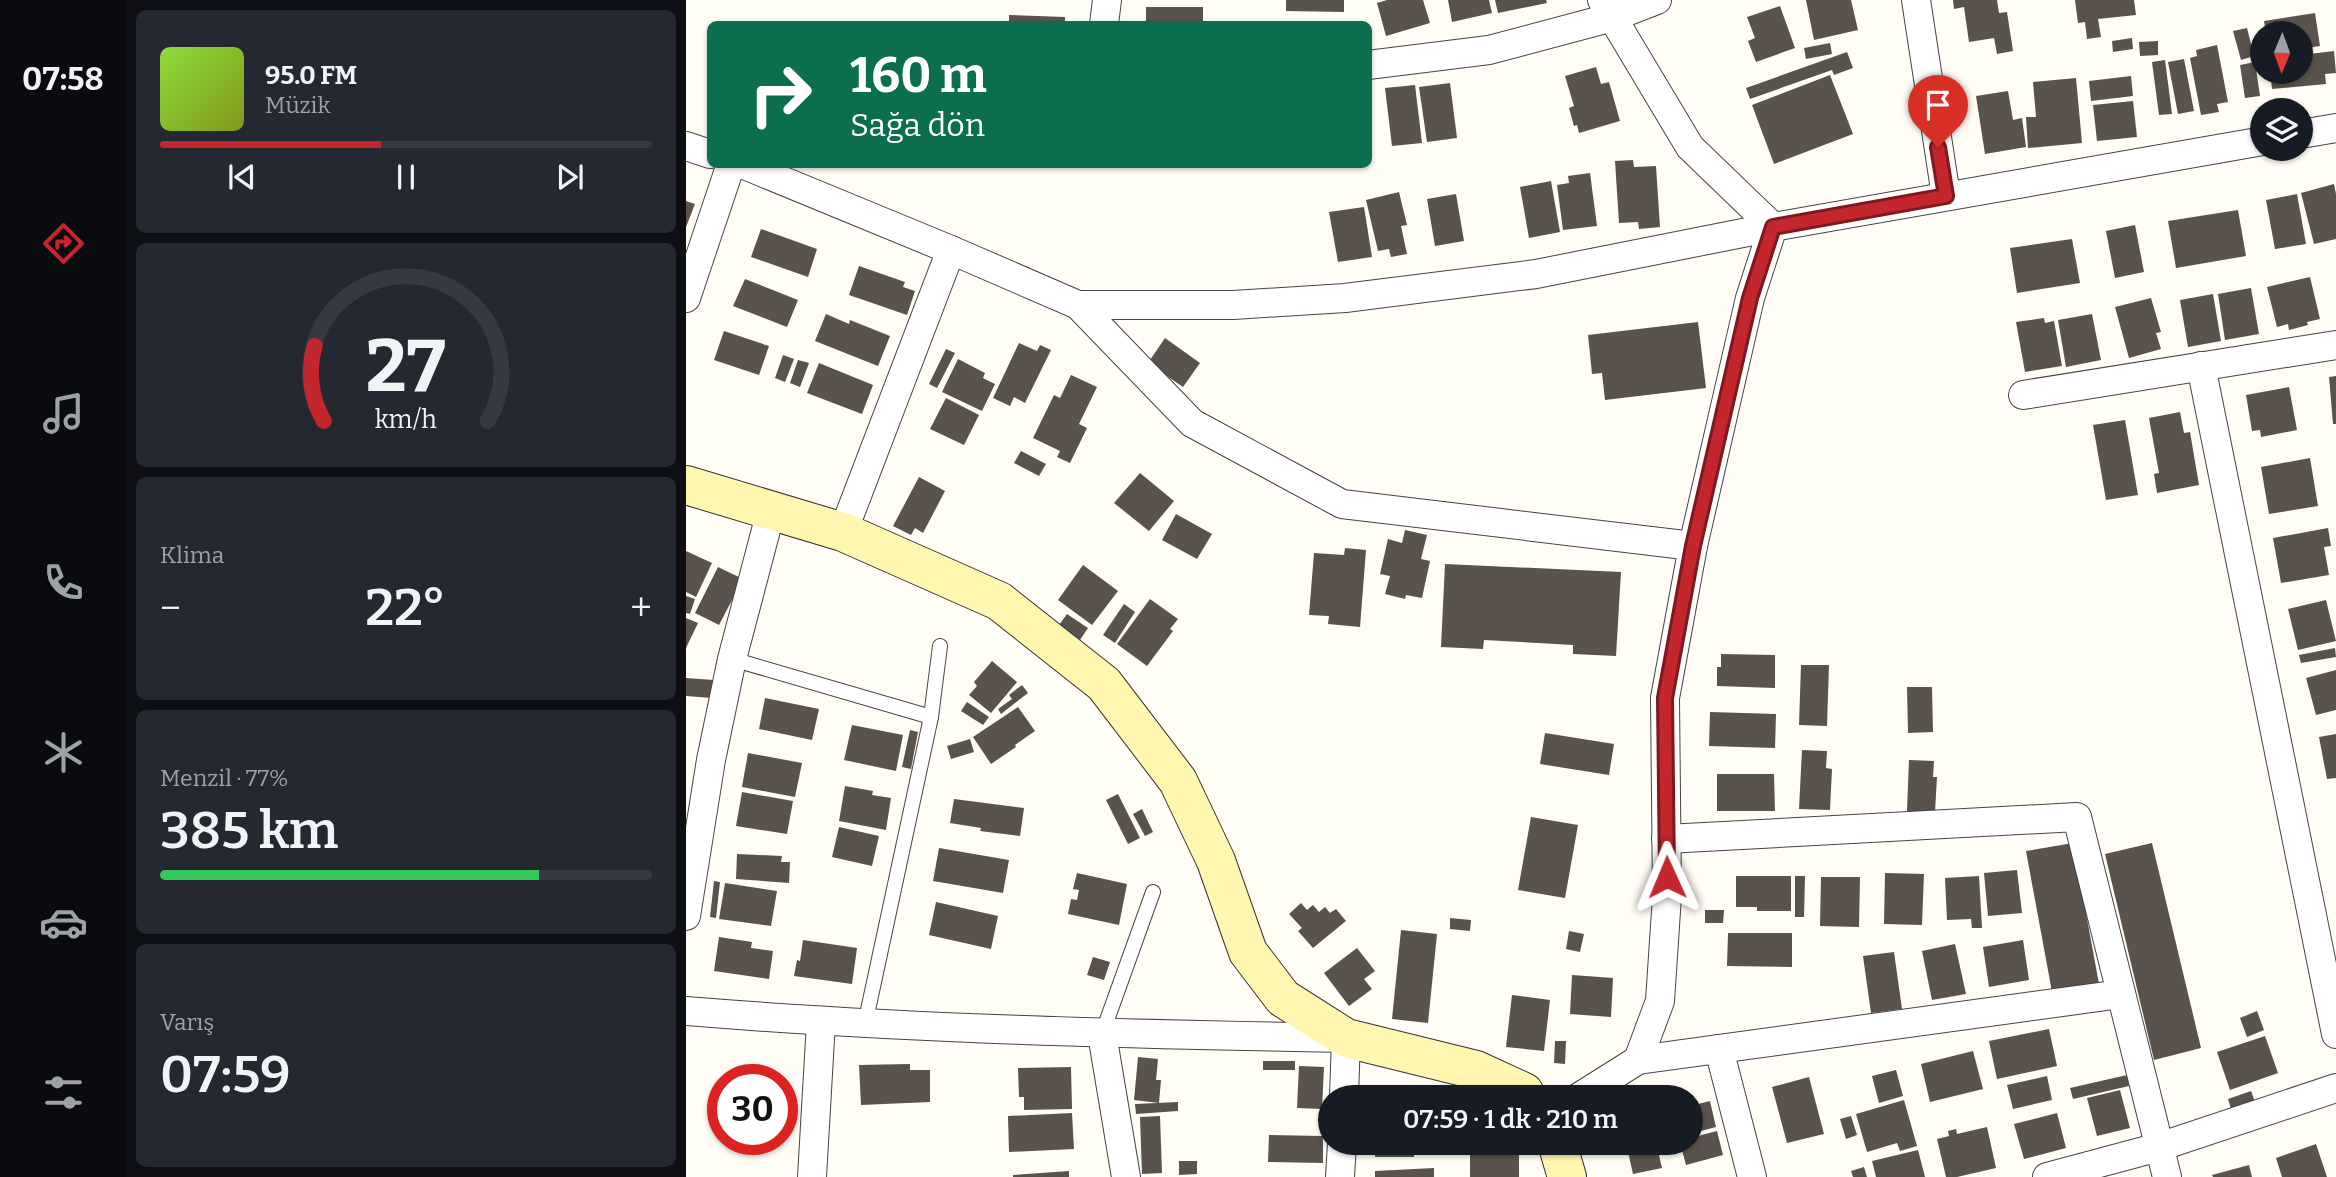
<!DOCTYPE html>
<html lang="tr">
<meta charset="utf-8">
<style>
body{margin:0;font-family:Bitter,serif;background:#242831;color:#f1f3f6;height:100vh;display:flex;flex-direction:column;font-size:26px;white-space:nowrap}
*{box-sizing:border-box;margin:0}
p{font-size:23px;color:#9ea1a6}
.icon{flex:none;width:38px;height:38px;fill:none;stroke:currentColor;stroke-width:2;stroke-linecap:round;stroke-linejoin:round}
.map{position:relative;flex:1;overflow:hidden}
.panel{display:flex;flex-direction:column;gap:10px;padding:10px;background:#0d0f14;width:560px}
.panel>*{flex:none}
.hud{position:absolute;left:21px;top:21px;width:665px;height:147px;border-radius:10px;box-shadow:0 2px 5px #0004;background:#0b6e4f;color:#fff;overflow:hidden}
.needle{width:46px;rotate:181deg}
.tools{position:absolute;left:1564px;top:21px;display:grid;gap:14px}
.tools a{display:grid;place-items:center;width:63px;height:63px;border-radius:50%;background:#171b24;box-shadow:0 2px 5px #0004;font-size:35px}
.speed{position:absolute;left:21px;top:1064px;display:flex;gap:14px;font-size:35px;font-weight:700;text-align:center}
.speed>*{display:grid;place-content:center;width:91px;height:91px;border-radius:50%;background:#171b24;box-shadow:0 2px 5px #0004;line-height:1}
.speed .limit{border:10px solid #d22;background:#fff;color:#111}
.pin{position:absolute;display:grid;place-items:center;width:60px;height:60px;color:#fff;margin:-72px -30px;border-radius:50% 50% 50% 0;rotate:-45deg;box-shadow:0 0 7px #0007}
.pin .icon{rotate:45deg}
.me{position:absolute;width:77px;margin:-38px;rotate:359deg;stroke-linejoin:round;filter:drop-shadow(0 0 5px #0008)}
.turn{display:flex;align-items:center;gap:24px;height:147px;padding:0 28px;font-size:32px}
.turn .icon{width:91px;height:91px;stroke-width:2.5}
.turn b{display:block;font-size:49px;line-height:60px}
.big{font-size:52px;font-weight:600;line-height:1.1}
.panel .widget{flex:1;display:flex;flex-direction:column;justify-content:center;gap:10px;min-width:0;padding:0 24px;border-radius:10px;background:#242831}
.panel .dial{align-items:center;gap:0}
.dial svg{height:182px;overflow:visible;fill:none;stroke:#363941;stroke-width:7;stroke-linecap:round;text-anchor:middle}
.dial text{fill:#f1f3f6;stroke:none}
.song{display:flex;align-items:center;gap:21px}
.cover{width:84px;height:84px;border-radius:10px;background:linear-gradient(135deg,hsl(90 70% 55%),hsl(70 70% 35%))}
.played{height:7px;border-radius:4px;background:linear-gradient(90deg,#c4262e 45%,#363941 45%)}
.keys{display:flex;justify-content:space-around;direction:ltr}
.heat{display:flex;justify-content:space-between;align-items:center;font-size:38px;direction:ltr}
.charge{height:10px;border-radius:5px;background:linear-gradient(90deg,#34c759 77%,#363941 0)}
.trip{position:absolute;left:632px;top:1085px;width:385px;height:70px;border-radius:35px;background:#171b24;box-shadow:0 2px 5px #0004;font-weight:600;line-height:70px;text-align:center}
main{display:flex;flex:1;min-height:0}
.menu{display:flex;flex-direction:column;width:126px;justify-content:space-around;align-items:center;background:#090b0e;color:#9ea1a6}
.menu .icon{width:49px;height:49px}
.menu .selected{color:#c4262e}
.menu b{font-size:32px;color:#f1f3f6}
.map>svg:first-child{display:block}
.building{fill:#5a524d}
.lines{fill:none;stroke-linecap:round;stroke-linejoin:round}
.lane-casing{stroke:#444;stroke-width:16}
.street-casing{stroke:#444;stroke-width:30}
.secondary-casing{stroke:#333;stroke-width:40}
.lane{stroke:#fff;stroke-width:14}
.street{stroke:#fff;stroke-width:28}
.secondary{stroke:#fff6b0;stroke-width:38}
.route-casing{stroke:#7f191e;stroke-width:18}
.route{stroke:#c4262e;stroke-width:12}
</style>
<main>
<nav class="menu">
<b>07:58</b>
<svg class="icon selected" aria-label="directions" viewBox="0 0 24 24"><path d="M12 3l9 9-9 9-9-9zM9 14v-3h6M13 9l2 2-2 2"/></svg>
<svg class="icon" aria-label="music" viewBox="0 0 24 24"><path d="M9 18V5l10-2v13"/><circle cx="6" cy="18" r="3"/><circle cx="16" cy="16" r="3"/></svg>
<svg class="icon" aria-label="phone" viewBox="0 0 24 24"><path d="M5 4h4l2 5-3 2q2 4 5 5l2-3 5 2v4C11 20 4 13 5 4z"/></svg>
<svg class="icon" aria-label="climate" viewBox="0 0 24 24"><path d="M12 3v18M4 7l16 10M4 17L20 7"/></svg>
<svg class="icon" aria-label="car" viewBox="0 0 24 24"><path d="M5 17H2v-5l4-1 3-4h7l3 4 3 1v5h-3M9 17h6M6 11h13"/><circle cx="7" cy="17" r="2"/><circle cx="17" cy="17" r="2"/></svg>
<svg class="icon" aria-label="filters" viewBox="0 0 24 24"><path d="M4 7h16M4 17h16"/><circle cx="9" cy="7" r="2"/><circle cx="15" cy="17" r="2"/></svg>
</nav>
<section class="panel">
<div class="widget">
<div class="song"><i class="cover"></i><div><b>95.0 FM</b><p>Müzik</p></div></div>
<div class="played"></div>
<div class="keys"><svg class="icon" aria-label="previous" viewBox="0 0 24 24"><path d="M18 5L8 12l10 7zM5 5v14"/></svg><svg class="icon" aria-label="pause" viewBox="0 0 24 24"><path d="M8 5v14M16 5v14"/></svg><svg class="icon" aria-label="next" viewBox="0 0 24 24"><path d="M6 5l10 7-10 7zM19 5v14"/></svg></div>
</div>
<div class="widget dial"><svg viewBox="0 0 100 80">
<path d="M14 69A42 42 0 1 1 86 69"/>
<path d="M14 69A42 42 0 0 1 10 36" stroke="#c4262e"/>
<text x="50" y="56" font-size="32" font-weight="700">27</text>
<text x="50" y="72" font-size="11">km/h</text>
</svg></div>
<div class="widget"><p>Klima</p>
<div class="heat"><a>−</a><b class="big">22°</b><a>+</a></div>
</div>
<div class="widget"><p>Menzil · 77%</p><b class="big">385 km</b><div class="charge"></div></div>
<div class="widget"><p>Varış</p><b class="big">07:59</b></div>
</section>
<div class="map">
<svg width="1650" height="1177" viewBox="0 0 1650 1177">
<rect width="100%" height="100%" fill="#fffdf5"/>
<g class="building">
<polygon points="600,0 658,0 658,12 600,11"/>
<polygon points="701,0 737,0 744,23 700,36 691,3"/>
<polygon points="762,0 803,0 806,13 766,22"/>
<polygon points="809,0 860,0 861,3 812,13"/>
<polygon points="1120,0 1165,0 1172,30 1128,40"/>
<polygon points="1267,0 1311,0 1313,13 1321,12 1327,51 1311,54 1308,38 1283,42 1278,7 1268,9"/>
<polygon points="1389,0 1448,0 1450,15 1412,19 1415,37 1401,39 1399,22 1392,23"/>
<polygon points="1094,6 1109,48 1070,62 1062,41 1069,38 1061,17"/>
<rect x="460" y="7" width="57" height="17"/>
<polygon points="1629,13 1634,46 1615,49 1615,33 1580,33 1578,21"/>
<polygon points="323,15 379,17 379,24 323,24"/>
<polygon points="1561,28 1568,56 1555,60 1547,31"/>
<polygon points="1446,38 1447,49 1427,52 1426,41"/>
<polygon points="1472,41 1472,55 1454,56 1453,42"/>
<polygon points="1144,43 1146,54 1120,59 1118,48"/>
<polygon points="1531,45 1542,102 1531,104 1533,112 1515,115 1504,58 1511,56 1510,50"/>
<polygon points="1648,51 1650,73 1639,74 1640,84 1586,89 1584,72 1615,72 1615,55"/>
<polygon points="1161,52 1167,68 1148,75 1146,70 1064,99 1060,88"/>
<polygon points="1498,59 1508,111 1492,114 1482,62"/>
<polygon points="1479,60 1486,114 1473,115 1466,62"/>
<polygon points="1569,62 1574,96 1559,98 1554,65"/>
<polygon points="910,67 915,84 923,82 934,121 893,133 891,125 888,126 883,108 888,106 879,76"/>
<polygon points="1144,75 1167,134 1088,164 1066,105"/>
<polygon points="1445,76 1447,96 1405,101 1403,81"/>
<polygon points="1390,78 1396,143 1342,148 1340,117 1350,117 1347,82"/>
<polygon points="764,83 771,138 741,142 733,87"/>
<polygon points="729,85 736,143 706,146 699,88"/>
<polygon points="1322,91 1327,120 1336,118 1340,147 1299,154 1290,96"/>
<polygon points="1447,101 1451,137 1411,141 1407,105"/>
<polygon points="947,160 948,167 970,166 974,227 953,229 952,222 933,223 929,161"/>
<polygon points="904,173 911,226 877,230 871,185 883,183 882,176"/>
<polygon points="865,181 874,232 843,238 834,187"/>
<polygon points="1648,184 1650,194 1650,239 1628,244 1615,193"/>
<polygon points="713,192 721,225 715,226 721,254 705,257 703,249 692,251 680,200"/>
<polygon points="770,194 778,241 749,246 741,199"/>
<polygon points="1611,194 1620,244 1589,249 1580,200"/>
<polygon points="0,201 9,204 0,227"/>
<polygon points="678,207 686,257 652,262 643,212"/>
<polygon points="1552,210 1560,256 1490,268 1482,221"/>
<polygon points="1449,225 1458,272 1429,278 1420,231"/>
<polygon points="75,229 131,249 122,277 65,257"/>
<polygon points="1386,239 1394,283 1331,293 1324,248"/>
<polygon points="173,266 219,282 217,287 229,291 221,315 163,295"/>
<polygon points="1624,277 1634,319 1621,322 1622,325 1603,330 1602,324 1591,327 1581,287"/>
<polygon points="59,279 112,300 101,327 47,306"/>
<polygon points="1565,288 1573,334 1539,340 1532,294"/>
<polygon points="1527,294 1535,341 1502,347 1494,300"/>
<polygon points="1465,298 1475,332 1470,333 1475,349 1443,358 1429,307"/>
<polygon points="140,314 163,324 164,320 204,336 192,366 129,341"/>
<polygon points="1406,314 1415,360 1380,367 1372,320"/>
<polygon points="1358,318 1359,323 1368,321 1376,366 1339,372 1330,322"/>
<polygon points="1012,322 1020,388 919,400 916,373 906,374 902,335"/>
<polygon points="38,331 83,346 73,375 28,360"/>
<polygon points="479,338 514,363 497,387 462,363"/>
<polygon points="333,343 351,351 354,345 365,350 339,403 328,397 324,406 307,398"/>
<polygon points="260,349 269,353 251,388 243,384"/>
<polygon points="97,355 108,359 99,382 89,378"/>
<polygon points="272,359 299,373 297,378 309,384 296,411 256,392"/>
<polygon points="112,360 123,363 114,387 104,383"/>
<polygon points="133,363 187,385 176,414 121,393"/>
<polygon points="385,375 411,387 393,424 401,428 384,463 371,457 374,451 347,438 368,395 374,398"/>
<polygon points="1650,376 1650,424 1647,424 1643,377"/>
<polygon points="1603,387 1611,430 1575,437 1574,430 1566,431 1560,395"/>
<polygon points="260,398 293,415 278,445 244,429"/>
<polygon points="1494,412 1498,433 1504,432 1513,485 1471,493 1468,474 1473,473 1463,418"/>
<polygon points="1439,420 1452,495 1420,500 1407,425"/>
<polygon points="335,451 360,464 353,476 328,463"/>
<polygon points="1624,458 1632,506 1583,514 1575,467"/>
<polygon points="454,473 488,501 463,531 428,503"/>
<polygon points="233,477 259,491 237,533 229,528 225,535 207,526"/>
<polygon points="490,514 526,534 511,559 476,540"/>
<polygon points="1642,528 1645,546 1638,547 1643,575 1595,583 1587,538"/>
<polygon points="719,530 741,535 735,559 744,561 736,598 720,595 719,599 699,594 704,576 694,574 702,539 716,543"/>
<polygon points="659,548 680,550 674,627 642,624 643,616 623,615 628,553 658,555"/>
<polygon points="0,551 26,563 10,597 0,592"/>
<polygon points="759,564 935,572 930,656 887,654 887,645 798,640 797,649 755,647"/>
<polygon points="397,565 432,591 406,625 372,600"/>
<polygon points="32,567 57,579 33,625 9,613"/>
<polygon points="0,596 9,599 4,614 0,613"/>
<polygon points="464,599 492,619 484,629 487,631 461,666 431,644"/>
<polygon points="1640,600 1650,641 1612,650 1602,609"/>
<polygon points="438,604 449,612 429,643 417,635"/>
<polygon points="381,614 402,628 394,640 373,625"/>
<polygon points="0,618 12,623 0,648"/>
<polygon points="1649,648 1650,657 1615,663 1613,655"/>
<polygon points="1035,654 1089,655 1089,688 1031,686 1031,667 1035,667"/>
<polygon points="306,661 331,682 305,713 283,695 291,686 288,682"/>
<polygon points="1115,665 1143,665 1141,726 1113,725"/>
<polygon points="1650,670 1650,710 1630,715 1620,678"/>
<polygon points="0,678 28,680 26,698 0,696"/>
<polygon points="336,685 342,693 315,714 312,709 326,699 323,695"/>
<polygon points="1221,687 1246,687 1247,732 1222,733"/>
<polygon points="79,698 133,709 126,740 73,729"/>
<polygon points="281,702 303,717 297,725 275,711"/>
<polygon points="332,707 349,731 329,745 330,747 305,764 287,737"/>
<polygon points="1024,712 1090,714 1089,748 1023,746"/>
<polygon points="166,725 217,735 210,771 158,760"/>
<polygon points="224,730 232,732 225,769 216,767"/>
<polygon points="859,733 928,744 923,775 854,764"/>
<polygon points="1650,734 1650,778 1641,779 1633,737"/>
<polygon points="284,739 288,752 265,759 261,746"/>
<polygon points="1116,750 1141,751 1140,768 1146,769 1144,810 1113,809"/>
<polygon points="62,753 116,763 109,797 56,787"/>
<polygon points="1223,760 1248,761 1247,777 1251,777 1249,812 1221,811"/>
<polygon points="1031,774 1088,774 1089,811 1031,811"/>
<polygon points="159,786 187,791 186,795 205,798 200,830 153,821"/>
<polygon points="56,792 107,801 101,834 50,826"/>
<polygon points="432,794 454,838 442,844 420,800"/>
<polygon points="268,799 338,808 334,836 294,831 295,828 264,823"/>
<polygon points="456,809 467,832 459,836 447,814"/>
<polygon points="845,817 892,825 879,898 832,890"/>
<polygon points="153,827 193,836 186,866 146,857"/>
<polygon points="1387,843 1413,984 1366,992 1340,851"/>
<polygon points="1466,843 1515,1048 1468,1060 1419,854"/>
<polygon points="253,848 323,860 317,893 247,881"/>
<polygon points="51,854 96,856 95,862 104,862 103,883 50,879"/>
<polygon points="1331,870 1336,913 1302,916 1298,873"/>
<polygon points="391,873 441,884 433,925 382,914 385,899 391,900 393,890 387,889"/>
<polygon points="1199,873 1238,874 1236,925 1198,924"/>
<polygon points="1050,876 1105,876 1105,911 1071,911 1071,907 1050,907"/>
<polygon points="1109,876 1119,876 1118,917 1109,917"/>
<polygon points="1293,876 1296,928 1286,928 1285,919 1261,920 1259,878"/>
<polygon points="1135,877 1174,877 1173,927 1134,926"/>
<polygon points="28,881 34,882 30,918 24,917"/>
<polygon points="39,883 91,891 85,926 33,919"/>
<polygon points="250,902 312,916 305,949 243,935"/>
<polygon points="615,903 621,910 627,905 633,912 639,907 644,913 650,909 660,921 627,948 612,931 616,928 603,914"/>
<polygon points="1019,910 1038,910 1037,923 1019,923"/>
<polygon points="764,918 785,920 784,931 764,929"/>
<polygon points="715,930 751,934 742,1023 706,1019"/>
<polygon points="883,931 898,934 894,952 880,949"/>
<polygon points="1042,933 1106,933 1106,967 1041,966"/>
<polygon points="33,937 66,942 65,948 87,951 83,979 28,971"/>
<polygon points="117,940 171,948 166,984 108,976 111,960 114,961"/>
<polygon points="1337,940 1343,980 1303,987 1297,947"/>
<polygon points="1269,944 1280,994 1246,1000 1236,951"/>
<polygon points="671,948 689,971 678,979 686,989 663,1006 638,973"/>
<polygon points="1208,952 1216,1009 1185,1013 1177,956"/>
<polygon points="407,957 424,962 418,980 401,975"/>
<polygon points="886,975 927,978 925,1017 884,1014"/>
<polygon points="826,995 864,1000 858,1051 820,1047"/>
<polygon points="1571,1011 1578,1030 1561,1037 1554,1018"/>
<polygon points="1363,1029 1371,1066 1311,1079 1303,1041"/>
<polygon points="1579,1036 1592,1073 1544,1090 1531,1052"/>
<polygon points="869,1041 880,1041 879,1064 868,1063"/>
<polygon points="1287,1051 1297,1089 1244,1102 1235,1064"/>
<polygon points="452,1057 472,1059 470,1080 475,1080 473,1103 448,1100"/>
<rect x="577" y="1061" width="32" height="9"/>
<polygon points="224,1064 224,1070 244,1070 244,1102 175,1105 173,1065"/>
<polygon points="613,1066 638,1067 636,1109 611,1108"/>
<polygon points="385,1067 386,1109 338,1110 338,1097 333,1097 332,1068"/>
<polygon points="1210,1070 1217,1096 1193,1103 1186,1076"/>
<polygon points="1441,1075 1443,1086 1387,1099 1384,1088"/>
<polygon points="1361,1076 1366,1100 1327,1109 1321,1085"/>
<polygon points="1123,1077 1138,1134 1101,1143 1086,1087"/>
<polygon points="1434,1090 1444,1128 1411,1136 1401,1098"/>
<polygon points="1565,1091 1569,1102 1545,1109 1542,1099"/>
<polygon points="1218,1100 1231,1146 1214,1151 1211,1143 1181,1152 1170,1114"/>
<polygon points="1024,1101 1030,1127 1004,1134 1004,1106"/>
<polygon points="492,1102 492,1111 450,1114 449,1104"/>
<polygon points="386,1113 388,1149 323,1152 322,1116"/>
<polygon points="1371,1113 1380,1148 1338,1159 1328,1124"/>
<polygon points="474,1116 476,1173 456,1174 454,1117"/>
<polygon points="1165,1116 1171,1135 1160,1139 1154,1119"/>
<polygon points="1301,1127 1310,1168 1271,1177 1260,1177 1251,1139 1263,1136 1262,1131 1270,1129 1271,1134"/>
<polygon points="1031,1131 1037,1155 1000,1165 994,1143 1004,1143 1004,1138"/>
<polygon points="583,1135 637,1136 637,1163 582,1162"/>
<rect x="689" y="1143" width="39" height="14"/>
<polygon points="828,1143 828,1152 833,1153 833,1177 784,1177 784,1144"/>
<polygon points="940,1143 970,1143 976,1168 947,1174"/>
<polygon points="1630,1144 1641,1177 1596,1177 1590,1158"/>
<polygon points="1232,1150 1239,1177 1190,1177 1186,1161"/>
<polygon points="493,1161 511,1161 511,1174 493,1175"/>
<polygon points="1563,1165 1566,1177 1527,1177 1526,1175"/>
<polygon points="1178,1167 1181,1177 1167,1177 1165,1171"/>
<polygon points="748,1168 748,1177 689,1177 689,1171"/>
<polygon points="383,1171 383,1177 327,1177 327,1175"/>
</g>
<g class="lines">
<defs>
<g id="lane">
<polyline points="46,659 245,717"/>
<polyline points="179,1024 245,717 254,646"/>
<polyline points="416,1034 467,892"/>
</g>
<g id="street">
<polyline points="1230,0 1260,196"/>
<polyline points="418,24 421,0"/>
<polyline points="682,65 803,50 927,17 971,0"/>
<polyline points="1615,134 1650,128"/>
<polyline points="0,146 24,154"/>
<polyline points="56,164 265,250 392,305 547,305 659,298 850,274 1087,227 1577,141"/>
<polyline points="0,298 45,164"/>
<polyline points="392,305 506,423 656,504 1007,546"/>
<polyline points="1515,366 1650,1034"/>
<polyline points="1337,395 1650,345"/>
<polyline points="157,532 265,250"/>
<polyline points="980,839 1391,817 1481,1177"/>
<polyline points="0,916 25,760 46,659 85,511"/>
<path d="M0,1011c220,18 440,23 660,27l-2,59"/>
<polyline points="416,1034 440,1177"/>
<polyline points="1033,1049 1066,1177"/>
<polyline points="952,1060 1435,994"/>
<polyline points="893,1097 952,1060 974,1001 981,896 979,698 1007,546 1064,298 1087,227 1004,147 916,0"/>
<polyline points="126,1177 135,1022"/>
<polyline points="654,1177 656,1143"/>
<polyline points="1361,1177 1473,1147 1650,1088"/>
</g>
<g id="secondary">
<polyline points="0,485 157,532 313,601 418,684 492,781 530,861 562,952 597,998 660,1038 790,1070 838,1092 841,1097"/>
<polyline points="871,1143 881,1177"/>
</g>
</defs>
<use href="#lane" class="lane-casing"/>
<use href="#street" class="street-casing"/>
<use href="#secondary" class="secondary-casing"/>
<use href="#lane" class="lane"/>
<use href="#street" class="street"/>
<use href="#secondary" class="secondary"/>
</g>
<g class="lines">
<defs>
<polyline id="route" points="981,877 979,698 1007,546 1064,298 1087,227 1260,196 1252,147"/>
</defs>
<use href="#route" class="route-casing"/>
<use href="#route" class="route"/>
</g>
</svg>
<div class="tools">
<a><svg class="needle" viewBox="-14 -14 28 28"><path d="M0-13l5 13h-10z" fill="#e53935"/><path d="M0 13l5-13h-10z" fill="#9ea1a6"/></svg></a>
<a><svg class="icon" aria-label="layers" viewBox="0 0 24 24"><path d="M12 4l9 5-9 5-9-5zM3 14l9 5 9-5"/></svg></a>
</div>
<div class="speed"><div class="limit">30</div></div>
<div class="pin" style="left:1252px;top:147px;background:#d93025"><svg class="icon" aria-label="arrive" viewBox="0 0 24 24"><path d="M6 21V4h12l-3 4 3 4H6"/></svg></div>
<svg class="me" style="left:981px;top:877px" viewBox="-20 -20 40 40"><path d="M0-17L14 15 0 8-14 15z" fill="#c4262e" stroke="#fff" stroke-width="4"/></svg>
<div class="trip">07:59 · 1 dk · 210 m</div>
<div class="hud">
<div class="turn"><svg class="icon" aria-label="right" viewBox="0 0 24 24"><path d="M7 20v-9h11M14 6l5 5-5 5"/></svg><div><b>160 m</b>Sağa dön</div></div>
</div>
</div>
</main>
